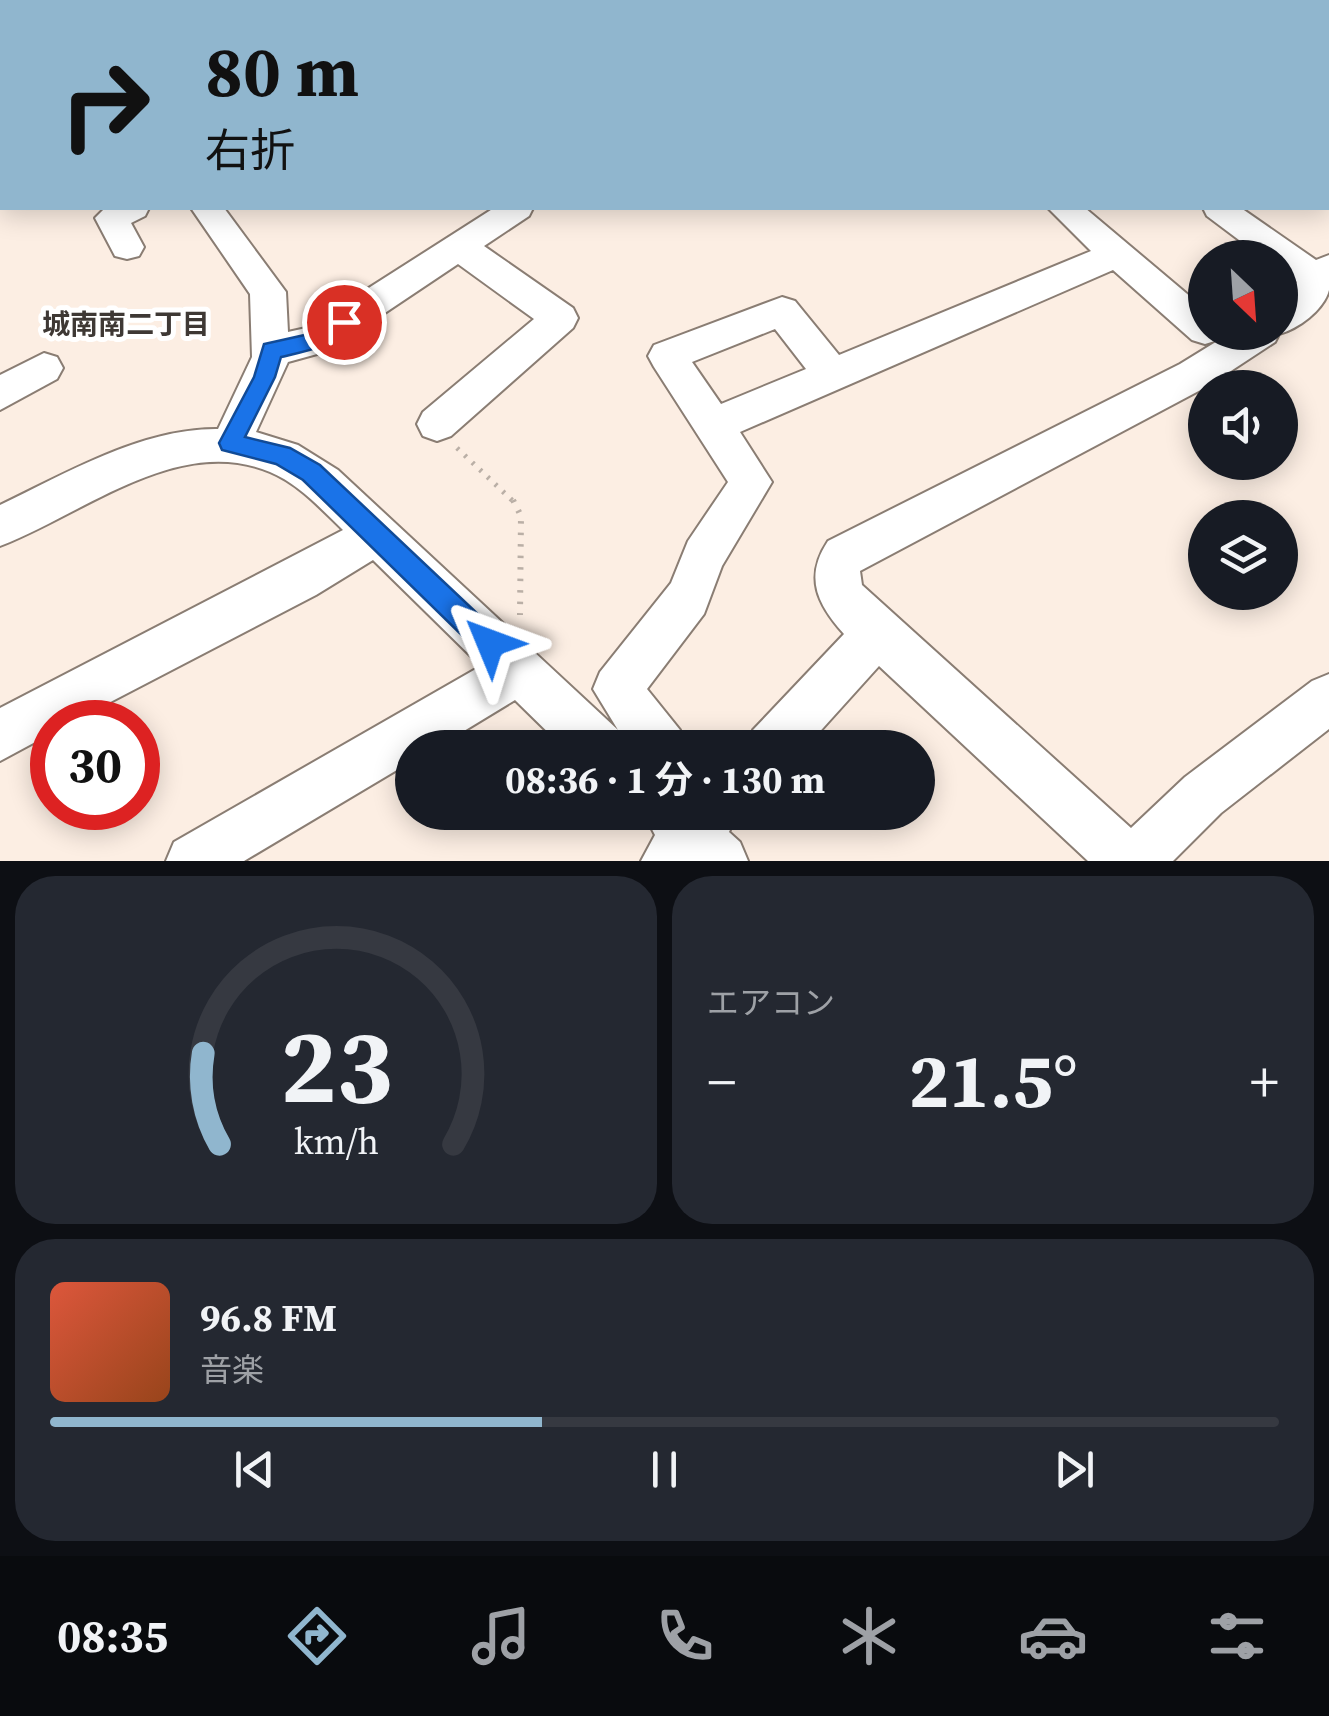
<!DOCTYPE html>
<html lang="ja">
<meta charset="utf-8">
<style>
body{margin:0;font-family:"Source Serif 4","Noto Sans JP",serif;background:#242831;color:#f1f3f6;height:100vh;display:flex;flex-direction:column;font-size:38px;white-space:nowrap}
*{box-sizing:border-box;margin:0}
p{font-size:32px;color:#9ea1a6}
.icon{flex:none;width:55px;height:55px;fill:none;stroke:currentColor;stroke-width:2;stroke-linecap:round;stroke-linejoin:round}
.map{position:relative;height:861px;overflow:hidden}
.details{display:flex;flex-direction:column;gap:15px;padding:15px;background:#0d0f14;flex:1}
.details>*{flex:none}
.banner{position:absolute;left:0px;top:0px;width:1330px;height:210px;box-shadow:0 5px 25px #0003;background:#90b6ce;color:#111;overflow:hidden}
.needle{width:65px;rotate:155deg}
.controls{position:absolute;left:1188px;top:240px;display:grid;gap:20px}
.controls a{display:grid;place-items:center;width:110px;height:110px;border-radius:50%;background:#171b24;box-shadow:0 5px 25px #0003;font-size:50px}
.speed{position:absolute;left:30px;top:700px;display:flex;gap:20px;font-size:50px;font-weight:700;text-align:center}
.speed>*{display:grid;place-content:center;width:130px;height:130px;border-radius:50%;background:#171b24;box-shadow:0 5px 25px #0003;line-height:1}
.speed .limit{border:15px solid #d22;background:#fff;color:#111}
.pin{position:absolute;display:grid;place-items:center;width:85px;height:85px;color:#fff;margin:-42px;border:5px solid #fff;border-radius:50%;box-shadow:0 2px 10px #0007}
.me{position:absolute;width:110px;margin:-55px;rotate:314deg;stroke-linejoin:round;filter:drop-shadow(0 0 8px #0008)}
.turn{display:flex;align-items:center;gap:35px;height:210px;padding:0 40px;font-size:45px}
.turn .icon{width:130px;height:130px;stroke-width:2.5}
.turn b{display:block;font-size:70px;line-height:85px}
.big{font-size:75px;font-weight:700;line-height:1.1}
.details .card{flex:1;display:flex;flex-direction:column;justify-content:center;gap:15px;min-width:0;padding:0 35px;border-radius:40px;background:#242831}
.details .dial{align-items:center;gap:0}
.dial svg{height:260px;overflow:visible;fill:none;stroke:#363941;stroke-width:7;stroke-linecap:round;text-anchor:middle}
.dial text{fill:#f1f3f6;stroke:none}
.song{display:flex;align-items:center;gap:30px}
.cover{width:120px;height:120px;border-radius:15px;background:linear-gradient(135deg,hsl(10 70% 55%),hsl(20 70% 35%))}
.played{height:10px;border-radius:5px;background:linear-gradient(90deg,#90b6ce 40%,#363941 40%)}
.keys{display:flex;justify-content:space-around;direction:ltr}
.heat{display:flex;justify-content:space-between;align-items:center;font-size:55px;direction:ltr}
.details .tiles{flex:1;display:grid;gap:15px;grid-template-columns:1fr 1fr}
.card:last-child{grid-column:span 2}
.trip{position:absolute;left:395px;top:730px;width:540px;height:100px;border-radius:50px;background:#171b24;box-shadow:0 5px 25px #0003;font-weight:700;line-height:100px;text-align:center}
.tabs{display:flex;height:160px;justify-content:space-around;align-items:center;background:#090b0e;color:#9ea1a6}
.tabs .icon{width:70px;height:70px}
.tabs .on{color:#90b6ce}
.tabs b{font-size:45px;color:#f1f3f6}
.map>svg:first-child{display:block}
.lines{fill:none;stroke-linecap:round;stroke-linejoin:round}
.minor-casing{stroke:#8a7d73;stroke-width:4}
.path-far1{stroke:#baafa6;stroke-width:5;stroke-dasharray:2.5 8;stroke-linecap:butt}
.path{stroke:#baafa6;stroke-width:6;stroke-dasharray:2.5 9;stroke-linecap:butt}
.minor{fill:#fff;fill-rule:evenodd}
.route{fill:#1a73e8;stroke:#114b97;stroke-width:2.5}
.labels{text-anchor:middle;stroke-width:10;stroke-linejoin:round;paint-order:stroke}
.neighbourhood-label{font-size:28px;font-weight:bold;fill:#3e3834;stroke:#fff}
</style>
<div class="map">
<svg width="1329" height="861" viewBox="0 0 1329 861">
<rect width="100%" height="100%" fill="#fceee3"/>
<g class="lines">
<defs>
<g id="minor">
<polygon points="580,0 607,0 608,2 582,2"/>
<polygon points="917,0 943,0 944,2 918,2"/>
<polygon points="1024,0 1051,0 1052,2 1026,2"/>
<polygon points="1122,0 1150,0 1151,2 1124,2"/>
<rect x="1328" y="136" width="1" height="22"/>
<polygon points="105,208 149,208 145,216 131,223 144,247 139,256 127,259 115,256 95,218"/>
<path d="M191,208h33l62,84 2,40 18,-4 188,-120h39l-4,8 -45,30 89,62 5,10 -5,10 -122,108 -14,5 -14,-5 -6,-12 6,-12 111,-93 -76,-55 -130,87 -40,11 -32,70 42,13 40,25 280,260 -25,-41 7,-17 71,-89 17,-42 40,-59 -74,-115 -6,-11 6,-11 128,-48 13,4 44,54 252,-104 -43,-43h37l120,101v23h17l-4,8 -13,4 -13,-4 -79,-70 -373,162 32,50 -50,84 -18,48 -57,75 33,41 7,18h-56l-13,-18 7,18h-61l-49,-48 -79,48h-24v13l-168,100h-78l8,-19 307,-176 -108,-106 -57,35 -244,127h-20v11l-52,28v-53l343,-178c-22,-21 -44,-46 -73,-58 -92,-39 -188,43 -270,74v-41c67,-32 142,-77 218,-76l34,-72 -2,-63zM775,329l31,40 -85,35 -29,-42z"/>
<path d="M1203,208h38l75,52 13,-5c0,11 0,25 0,35 -5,20 -31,39 -50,44l-4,8 -67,44 -348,185 2,14 269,243 54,-51 127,-96 17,-7v55l-108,84 -48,48h-85l-209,-195 -74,82h-59l7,-18 91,-96c-27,-30 -40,-57 -16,-93l352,-177 52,-32h48v-31l17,-19 -17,-12v-12h-17l-56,-42z"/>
<polygon points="44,353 57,357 63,368 57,379 0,410 0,375"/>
<polygon points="643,812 738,812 729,832 740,842 748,861 641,861 655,835"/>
</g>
</defs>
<use href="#minor" class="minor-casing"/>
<polyline class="path-far1" points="457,448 515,503"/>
<polyline class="path" points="513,500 521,516 520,615"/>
<use href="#minor" class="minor"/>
</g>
<path class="route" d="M344,314l10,8c-16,24 -47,29 -73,35l-6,20 -30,60 45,11 30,17 179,169 4,9 -4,10 -9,4 -10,-4 -177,-173 -27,-16 -54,-14 -3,-7 35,-66 10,-33 45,-10z"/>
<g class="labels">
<g class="neighbourhood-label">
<text x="126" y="334">城南南二丁目</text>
</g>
</g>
</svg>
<div class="controls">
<a><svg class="needle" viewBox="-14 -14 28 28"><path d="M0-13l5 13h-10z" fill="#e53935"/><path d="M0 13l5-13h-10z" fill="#9ea1a6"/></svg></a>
<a><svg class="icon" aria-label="sound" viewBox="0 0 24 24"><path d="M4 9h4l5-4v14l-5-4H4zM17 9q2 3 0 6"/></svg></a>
<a><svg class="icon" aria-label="layers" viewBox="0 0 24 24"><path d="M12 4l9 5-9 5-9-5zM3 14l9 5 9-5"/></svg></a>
</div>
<div class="speed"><div class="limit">30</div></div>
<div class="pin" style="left:344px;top:322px;background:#d93025"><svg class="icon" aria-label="arrive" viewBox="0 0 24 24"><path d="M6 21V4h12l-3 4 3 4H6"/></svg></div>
<svg class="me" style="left:490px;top:643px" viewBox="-20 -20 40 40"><path d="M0-17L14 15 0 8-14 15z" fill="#1a73e8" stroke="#fff" stroke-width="4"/></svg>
<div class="trip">08:36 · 1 分 · 130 m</div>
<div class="banner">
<div class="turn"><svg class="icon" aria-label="right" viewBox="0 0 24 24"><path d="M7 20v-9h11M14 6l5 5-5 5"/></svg><div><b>80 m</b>右折</div></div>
</div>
</div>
<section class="details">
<div class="tiles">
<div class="card dial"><svg viewBox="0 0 100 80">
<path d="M14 69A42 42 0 1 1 86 69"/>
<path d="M14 69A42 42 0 0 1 9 41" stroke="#90b6ce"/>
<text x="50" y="56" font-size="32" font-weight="700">23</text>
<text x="50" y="72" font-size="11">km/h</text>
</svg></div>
<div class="card"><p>エアコン</p>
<div class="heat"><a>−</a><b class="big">21.5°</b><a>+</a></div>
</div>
<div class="card">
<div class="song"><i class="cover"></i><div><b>96.8 FM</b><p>音楽</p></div></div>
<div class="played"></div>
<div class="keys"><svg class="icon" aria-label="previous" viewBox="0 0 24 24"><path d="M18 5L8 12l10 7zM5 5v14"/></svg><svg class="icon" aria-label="pause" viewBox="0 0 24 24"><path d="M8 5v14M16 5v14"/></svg><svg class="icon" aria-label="next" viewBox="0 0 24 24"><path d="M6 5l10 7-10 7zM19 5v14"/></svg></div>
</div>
</div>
</section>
<nav class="tabs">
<b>08:35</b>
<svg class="icon on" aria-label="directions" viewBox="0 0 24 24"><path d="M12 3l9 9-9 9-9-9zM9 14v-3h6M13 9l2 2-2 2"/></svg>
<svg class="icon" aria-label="music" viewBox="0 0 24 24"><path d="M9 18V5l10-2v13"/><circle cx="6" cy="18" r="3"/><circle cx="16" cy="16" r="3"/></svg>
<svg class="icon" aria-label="phone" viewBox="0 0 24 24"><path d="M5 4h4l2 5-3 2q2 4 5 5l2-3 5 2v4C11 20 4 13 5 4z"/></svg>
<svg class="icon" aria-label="climate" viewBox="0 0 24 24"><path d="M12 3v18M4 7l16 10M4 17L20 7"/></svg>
<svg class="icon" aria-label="car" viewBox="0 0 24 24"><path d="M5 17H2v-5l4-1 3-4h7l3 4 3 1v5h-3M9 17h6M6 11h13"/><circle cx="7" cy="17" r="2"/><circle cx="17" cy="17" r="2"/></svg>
<svg class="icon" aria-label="filters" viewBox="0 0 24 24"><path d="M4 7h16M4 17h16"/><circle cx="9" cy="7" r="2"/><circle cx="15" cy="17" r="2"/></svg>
</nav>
